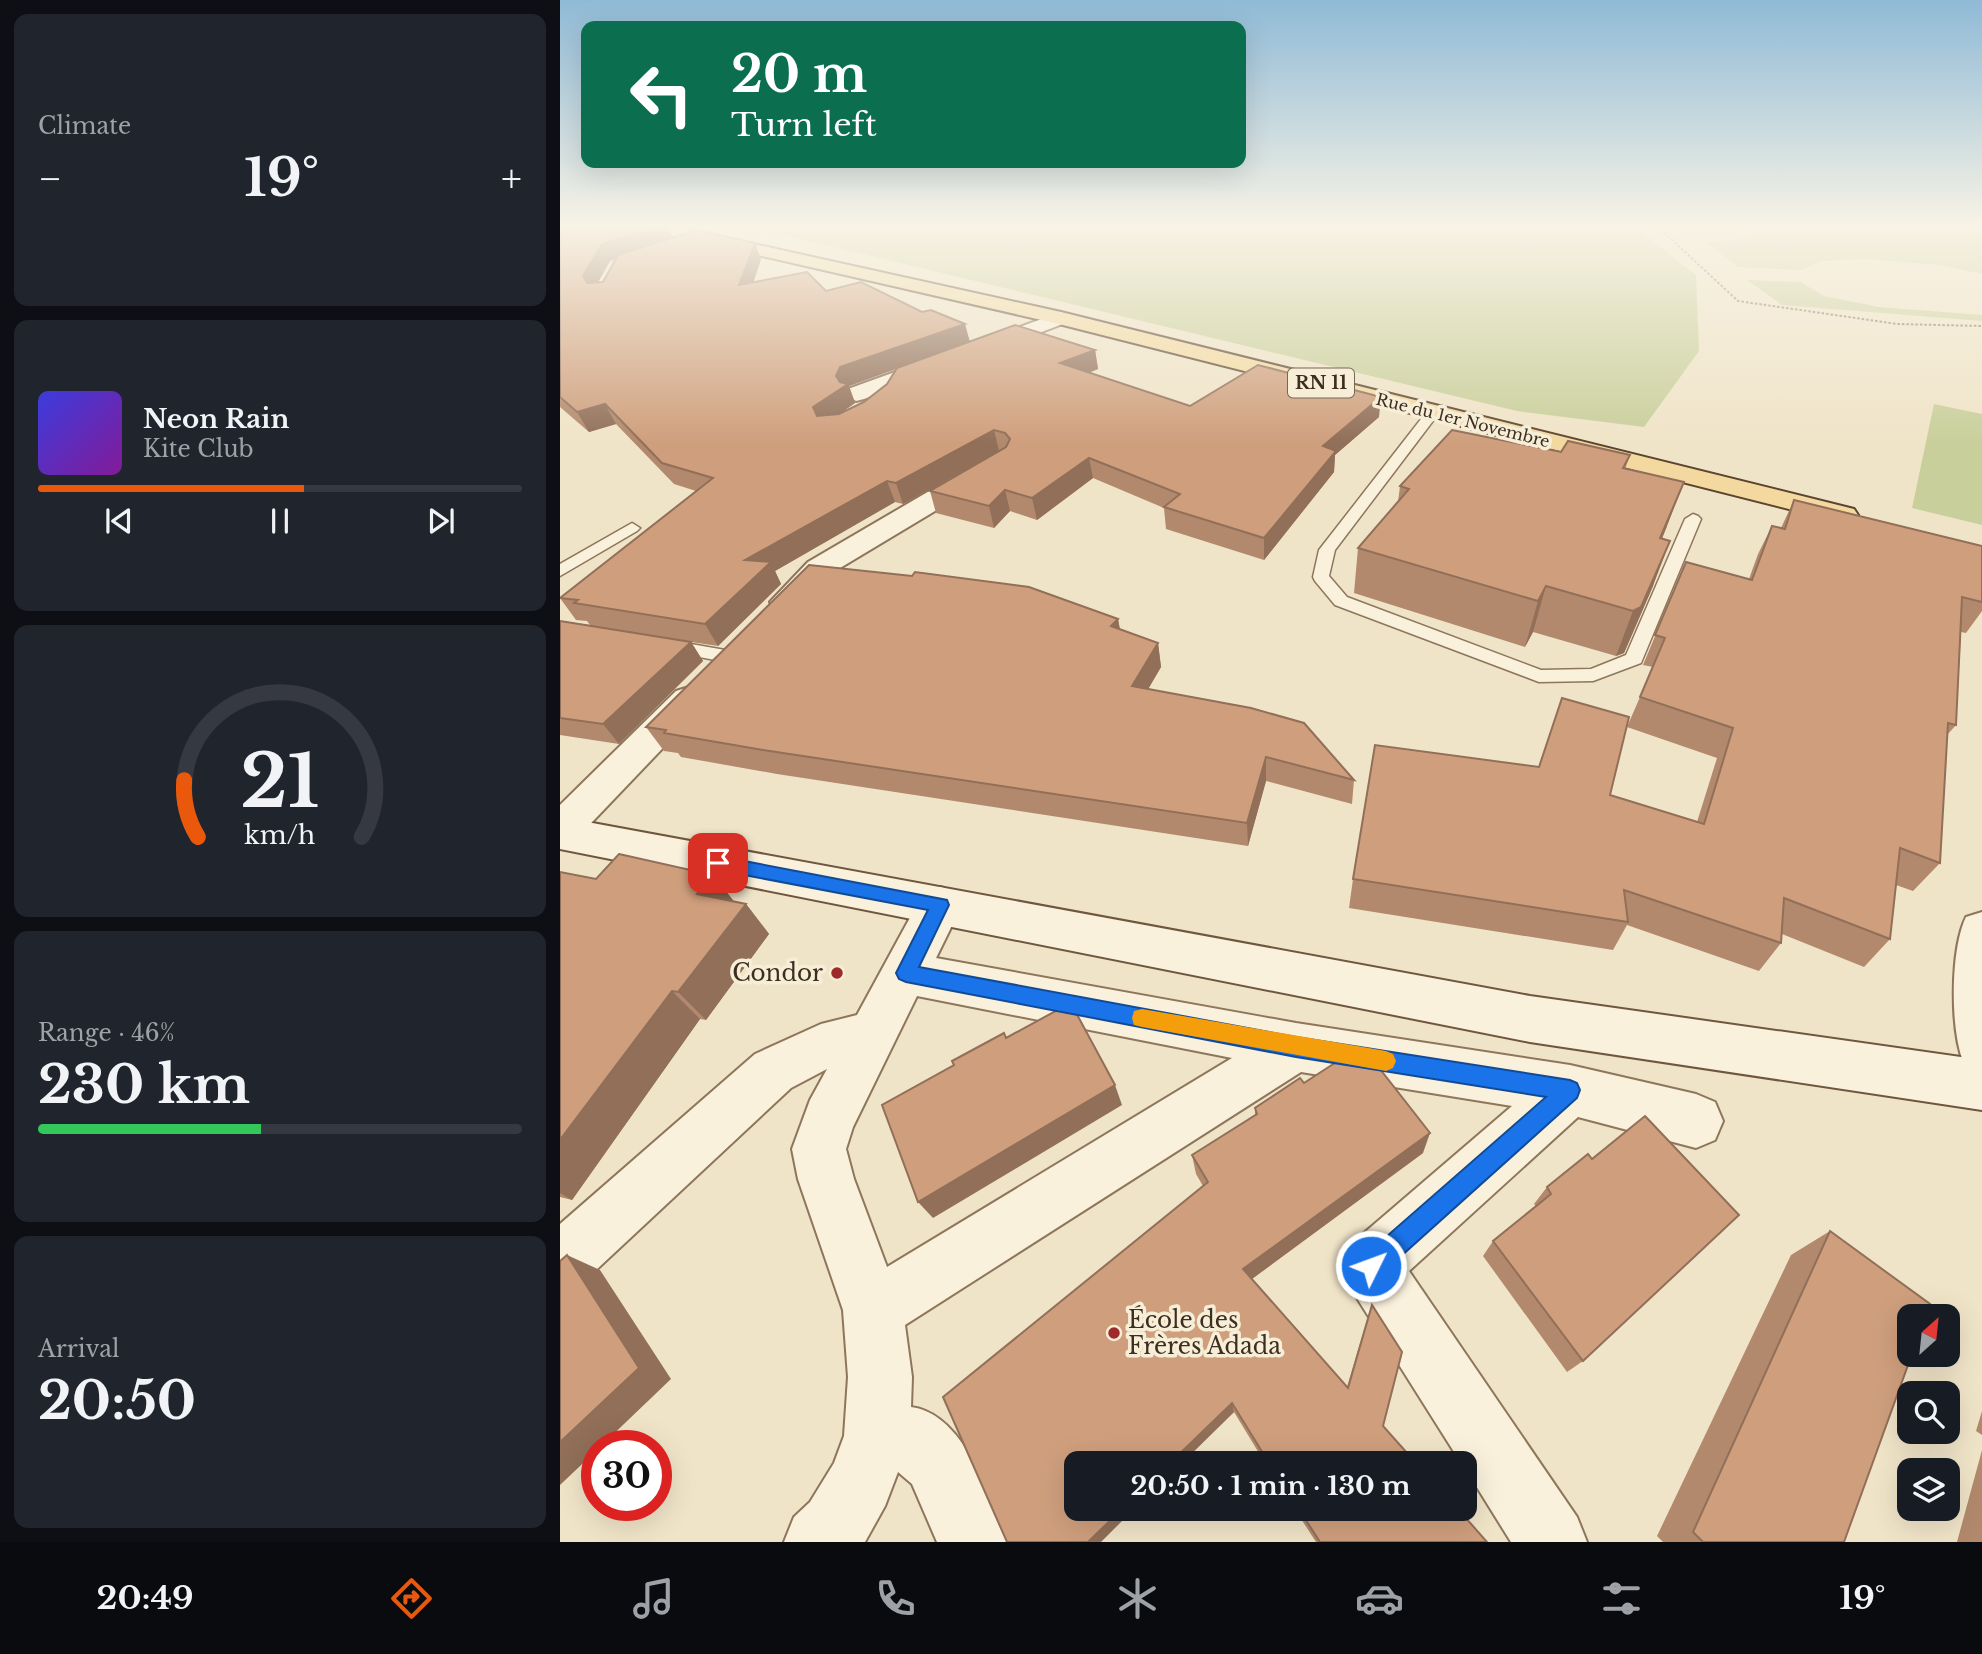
<!DOCTYPE html>
<meta charset="utf-8">
<style>
body{margin:0;font-family:"Libre Baskerville",serif;background:#20242c;color:#f1f3f6;height:100vh;display:flex;flex-direction:column;font-size:26px;white-space:nowrap}
*{box-sizing:border-box;margin:0}
p{font-size:23px;color:#9ea1a6}
.icon{flex:none;width:38px;height:38px;fill:none;stroke:currentColor;stroke-width:2;stroke-linecap:round;stroke-linejoin:round}
.map{position:relative;flex:1;overflow:hidden}
.panel{display:flex;flex-direction:column;gap:14px;padding:14px;background:#0d0f14;width:560px}
.panel>*{flex:none}
.top-card{position:absolute;left:21px;top:21px;width:665px;height:147px;border-radius:14px;box-shadow:0 7px 28px #0002;background:#0b6e4f;color:#fff;overflow:hidden}
.needle{width:46px;rotate:27deg}
.controls{position:absolute;left:1337px;top:1304px;display:grid;gap:14px}
.controls a{display:grid;place-items:center;width:63px;height:63px;border-radius:14px;background:#171b24;box-shadow:0 7px 28px #0002;font-size:35px}
.speed{position:absolute;left:21px;top:1430px;display:flex;gap:14px;font-size:35px;font-weight:700;text-align:center}
.speed>*{display:grid;place-content:center;width:91px;height:91px;border-radius:50%;background:#171b24;box-shadow:0 7px 28px #0002;line-height:1}
.speed .limit{border:10px solid #d22;background:#fff;color:#111}
.pin{position:absolute;display:grid;place-items:center;width:60px;height:60px;color:#fff;margin:-30px;border-radius:14px;box-shadow:0 4px 10px #0006}
.me{position:absolute;width:77px;margin:-38px;rotate:48deg;stroke-linejoin:round;filter:drop-shadow(0 0 5px #0008)}
.turn{display:flex;align-items:center;gap:24px;height:147px;padding:0 35px;font-size:32px}
.turn .icon{width:91px;height:91px;stroke-width:2.5}
.turn b{display:block;font-size:49px;line-height:60px}
.big{font-size:52px;font-weight:800;line-height:1.1}
.panel .card{flex:1;display:flex;flex-direction:column;justify-content:center;gap:10px;min-width:0;padding:0 24px;border-radius:14px;background:#20242c}
.panel .dial{align-items:center;gap:0}
.dial svg{height:182px;overflow:visible;fill:none;stroke:#363941;stroke-width:7;stroke-linecap:round;text-anchor:middle}
.dial text{fill:#f1f3f6;stroke:none}
.song{display:flex;align-items:center;gap:21px}
.cover{width:84px;height:84px;border-radius:10px;background:linear-gradient(135deg,hsl(240 70% 55%),hsl(290 70% 35%))}
.played{height:7px;border-radius:4px;background:linear-gradient(90deg,#ea580c 55%,#363941 55%)}
.keys{display:flex;justify-content:space-around;direction:ltr}
.heat{display:flex;justify-content:space-between;align-items:center;font-size:38px;direction:ltr}
.charge{height:10px;border-radius:5px;background:linear-gradient(90deg,#34c759 46%,#363941 0)}
.trip{position:absolute;left:504px;top:1451px;width:413px;height:70px;border-radius:14px;background:#171b24;box-shadow:0 7px 28px #0002;font-weight:800;line-height:70px;text-align:center}
.dock{display:flex;height:112px;justify-content:space-around;align-items:center;background:#090b0e;color:#9ea1a6}
.dock .icon{width:49px;height:49px}
.dock .selected{color:#ea580c}
.dock b{font-size:32px;color:#f1f3f6}
main{display:flex;flex:1;min-height:0}
.map>svg:first-child{display:block}
.green{fill:#c9cf9b}
.lines{fill:none;stroke-linecap:round;stroke-linejoin:round}
.lane-casing{stroke:#8d765c;stroke-width:3}
.street-casing{stroke:#8d765c;stroke-width:4}
.secondary-casing{stroke:#6f573f;stroke-width:4}
.primary-casing{stroke:#5b4430;stroke-width:4}
.path{stroke:#8d765c;stroke-width:2;stroke-dasharray:2.5 2;stroke-linecap:butt}
.lane{fill:#faf1dc;fill-rule:evenodd}
.street{fill:#faf1dc;fill-rule:evenodd}
.secondary{fill:#faf1dc;fill-rule:evenodd}
.primary{fill:#f3d9a0;fill-rule:evenodd}
.wall{fill:#b2896c;fill-rule:evenodd}
.shaded-wall{fill:#916f58}
.building{fill:#cf9f7d;stroke:#916f58;stroke-width:2}
.route{fill:#1a73e8;stroke:#114b97;stroke-width:2}
.slow{fill:#f59e0b}
.poi-dot{fill:#9e2a2b;stroke:#f7eed8;stroke-width:2.5}
.labels{text-anchor:middle;stroke-width:7;stroke-linejoin:round;paint-order:stroke}
.far-street-label{font-size:16px;fill:#3d2e20;stroke:#f7eed8}
.shield{fill:#f7eed8;stroke:#756857;stroke-width:2}
.shield-label{font-size:18px;font-weight:bold;fill:#3d2e20}
.near-poi-label{font-size:23px;fill:#3d2e20;stroke:#f7eed8;text-anchor:end}
</style>
<main>
<section class="panel">
<div class="card"><p>Climate</p>
<div class="heat"><a>−</a><b class="big">19°</b><a>+</a></div>
</div>
<div class="card">
<div class="song"><i class="cover"></i><div><b>Neon Rain</b><p>Kite Club</p></div></div>
<div class="played"></div>
<div class="keys"><svg class="icon" aria-label="previous" viewBox="0 0 24 24"><path d="M18 5L8 12l10 7zM5 5v14"/></svg><svg class="icon" aria-label="pause" viewBox="0 0 24 24"><path d="M8 5v14M16 5v14"/></svg><svg class="icon" aria-label="next" viewBox="0 0 24 24"><path d="M6 5l10 7-10 7zM19 5v14"/></svg></div>
</div>
<div class="card dial"><svg viewBox="0 0 100 80">
<path d="M14 69A42 42 0 1 1 86 69"/>
<path d="M14 69A42 42 0 0 1 8 44" stroke="#ea580c"/>
<text x="50" y="56" font-size="32" font-weight="700">21</text>
<text x="50" y="72" font-size="11">km/h</text>
</svg></div>
<div class="card"><p>Range · 46%</p><b class="big">230 km</b><div class="charge"></div></div>
<div class="card"><p>Arrival</p><b class="big">20:50</b></div>
</section>
<div class="map">
<svg width="1422" height="1542" viewBox="0 0 1422 1542">
<rect width="100%" height="100%" fill="#f0e4c8"/>
<g class="green">
<polygon points="191,227 1075,227 1136,275 1139,351 1084,427 957,411"/>
<polygon points="1204,227 1422,227 1422,274 1379,265 1304,259 1262,261 1241,270 1178,267 1145,242 1176,240 1208,232"/>
<polygon points="1187,280 1240,282 1264,296 1319,307 1422,315 1422,321 1222,305"/>
<polygon points="1374,404 1422,414 1422,525 1352,508"/>
</g>
<g class="lines">
<defs>
<g id="lane">
<polygon points="873,409 879,413 775,550 769,576 787,597 981,670 1031,669 1066,655 1125,519 1133,514 1138,516 1141,519 1081,663 1033,681 979,682 775,605 755,581 753,577 759,550 868,410"/>
<polygon points="72,523 80,528 77,531 0,576 0,564"/>
<polygon points="108,640 171,651 180,657 171,663 102,650 99,646 102,642"/>
</g>
<g id="street">
<polygon points="501,312 511,318 508,322 304,399 296,401 285,394 288,389"/>
<polygon points="416,467 425,469 429,475 425,481 270,574 237,609 226,611 215,609 210,602 248,562 407,469"/>
<polygon points="129,687 142,691 147,699 142,707 14,841 0,846 0,805 116,691"/>
<path d="M380,887l16,5 6,13 -26,53 360,65 274,42 126,29 19,8 8,19 -8,19 -19,8 -118,-31 -169,154 168,246 10,25h-76l-46,-74v-5h-4l-111,-176 -9,-21 9,-21 162,-139 -211,-34 -396,253 7,52 -1,30c54,7 79,91 97,135h-71l-25,-58 -14,-12 -13,34 -20,36h-81l10,-25 16,-15 24,-39 10,-27 4,-59 -5,-67 -45,-131 -6,-30 18,-49 17,-31 -36,19 -210,196 -21,8v-68l195,-170 66,-30 36,-9 67,-123zM357,996l315,62 -345,209 -33,-88 -8,-30 7,-22z"/>
<path d="M1422,912v159l-18,-7c-14,-33 -14,-114 2,-147z"/>
</g>
<polygon id="secondary" points="0,817 970,996 1422,1060 1422,1110 970,1042 0,849"/>
<polygon id="primary" points="89,227 117,227 501,312 1294,509 1298,515 1294,521 1284,523 499,324 97,232"/>
</defs>
<use href="#lane" class="lane-casing"/>
<use href="#street" class="street-casing"/>
<use href="#secondary" class="secondary-casing"/>
<use href="#primary" class="primary-casing"/>
<polyline class="path" points="1098,227 1178,301 1337,324 1422,326"/>
<use href="#lane" class="lane"/>
<use href="#street" class="street"/>
<use href="#secondary" class="secondary"/>
<use href="#primary" class="primary"/>
</g>
<g class="wall">
<path d="M0,227l113,11 88,21 -8,23 73,9 143,50 126,9 3,19 -9,4 101,33 189,11 -44,38 -1,17 -70,88 -98,-31 -2,-21 -71,-30 -56,42 -27,-9 -16,17 -58,-15 -6,-22 69,-40 -96,53 -8,-2 -120,69 6,13 -63,62 -27,-4 12,19 -84,83 -59,-9v-114l30,4 -3,-4 -11,-1 -16,-22 136,-107 -22,-7 -58,-60 -27,8 -29,-25zM56,259l-13,23h-5l12,-21zM336,369l-9,15 -23,18 -22,10 13,-9 -6,-17z"/>
<polygon points="1001,452 1070,455 1065,469 1107,526 1102,539 1093,586 1064,653 1056,656 973,632 965,647 794,593 798,548 838,502 840,486"/>
<polygon points="1234,500 1422,546 1422,611 1406,633 1401,632 1396,725 1387,735 1380,863 1353,891 1336,885 1330,939 1304,967 1222,934 1221,943 1199,971 1067,925 1053,950 789,908 793,879 1050,795 1137,822 1157,758 1067,727 1093,667 1083,665 1126,562 1189,579 1198,554 1212,526 1221,528"/>
<polygon points="558,619 560,629 598,643 601,667 588,689 794,780 792,804 706,781 688,846 217,774 121,757 118,753 104,751 86,727"/>
<polygon points="0,872 36,879 153,875 174,902 186,904 209,934 146,1020 140,1019 12,1200 0,1197"/>
<polygon points="744,1083 863,1153 692,1279 787,1387 807,1319 812,1305 823,1426 856,1463 705,1463 674,1412 622,1463 643,1186 636,1174 632,1155 695,1116 695,1108"/>
<polygon points="1028,1154 1023,1361 1007,1372 923,1256 933,1241 976,1206 974,1204 987,1187"/>
<polygon points="1270,1231 1284,1542 1103,1542 1097,1536 1231,1255"/>
<polygon points="1422,1411 1422,1435 1416,1431"/>
<polygon points="1422,1450 1422,1542 1397,1542"/>
<polygon points="734,1508 897,1508 927,1542 756,1542"/>
</g>
<g class="shaded-wall">
<polygon points="99,227 108,227 114,240 50,261 32,293 23,276 42,244"/>
<polygon points="195,243 201,259 187,302 179,285"/>
<polygon points="405,324 410,342 289,386 295,403 261,427 253,407 276,376 280,367"/>
<polygon points="535,350 538,369 503,382 500,363"/>
<polygon points="821,397 819,417 775,455 774,472 704,560 704,538 763,446"/>
<polygon points="45,404 56,424 29,432 17,412"/>
<polygon points="434,430 439,451 343,504 336,483"/>
<polygon points="529,458 533,478 477,520 472,498"/>
<polygon points="327,481 335,502 215,571 221,584 158,646 145,624 185,560"/>
<polygon points="1124,482 1107,526 1083,583 1100,538"/>
<polygon points="445,490 450,511 434,528 429,506"/>
<polygon points="1110,541 1093,586 1064,653 1056,656 1073,611"/>
<polygon points="986,586 973,632 965,647 978,601"/>
<polygon points="558,619 562,643 551,626"/>
<polygon points="131,642 143,661 59,744 43,724"/>
<polygon points="598,643 601,667 576,710 572,686"/>
<polygon points="706,757 706,781 688,846 687,823"/>
<polygon points="153,875 177,905 137,894"/>
<polygon points="186,904 209,934 146,1020 118,992"/>
<polygon points="112,991 140,1019 12,1200 0,1193 0,1140"/>
<polygon points="555,1085 562,1105 373,1218 358,1202"/>
<polygon points="870,1133 863,1153 685,1284 683,1269"/>
<polygon points="7,1255 40,1270 111,1379 41,1446 37,1446 37,1450 0,1485 0,1442"/>
<polygon points="672,1403 674,1412 622,1463 610,1463"/>
<polygon points="563,1508 575,1508 541,1542 528,1542"/>
</g>
<g class="building">
<polygon points="0,227 99,227 42,244 23,276 27,283 43,282 58,255 137,230 195,243 179,285 247,272 266,291 301,282 362,312 371,310 405,324 280,367 276,376 280,382 288,384 253,407 257,416 279,414 304,402 327,384 337,368 455,325 535,350 500,363 630,406 698,365 821,397 763,446 776,451 704,538 604,507 620,494 529,458 472,498 445,490 429,506 370,491 446,447 450,439 445,433 434,430 336,483 327,481 185,560 211,562 145,624 14,603 18,600 0,598 153,478 102,463 45,404 17,412 0,397"/>
<polygon points="892,430 1001,452 1008,441 1070,455 1063,468 1124,482 1100,538 1110,541 1081,607 1073,611 986,586 978,601 798,548 849,489 840,486"/>
<polygon points="1234,500 1422,546 1422,602 1402,597 1396,725 1388,723 1380,863 1340,848 1330,939 1224,898 1221,943 1064,890 1068,922 793,879 815,745 979,767 1002,698 1069,717 1050,795 1144,824 1173,728 1080,697 1105,638 1095,635 1126,562 1192,580 1212,526 1225,529"/>
<polygon points="249,565 352,576 355,572 469,587 558,619 551,626 598,643 572,686 691,708 744,723 794,780 706,757 687,823 203,750 104,733 106,730 86,727"/>
<polygon points="0,621 131,642 43,724 0,718"/>
<polygon points="59,854 153,875 137,894 186,904 118,992 112,991 0,1140 0,872 36,879"/>
<polygon points="503,1007 514,1009 555,1085 358,1202 322,1105 394,1065 392,1061 444,1033 446,1038"/>
<polygon points="781,1059 816,1064 870,1133 683,1269 788,1388 812,1305 842,1352 823,1426 856,1463 709,1463 672,1403 610,1463 516,1463 516,1508 563,1508 528,1542 447,1542 383,1397 648,1182 632,1155 697,1114 695,1108 740,1078 744,1083"/>
<polygon points="1085,1116 1179,1215 1023,1361 933,1241 991,1194 987,1187 1028,1154 1032,1159"/>
<polygon points="1270,1231 1370,1304 1366,1316 1349,1316 1349,1354 1352,1354 1284,1542 1143,1542 1133,1532"/>
<polygon points="7,1255 79,1368 0,1442 0,1261"/>
<polygon points="738,1508 897,1508 927,1542 760,1542"/>
</g>
<linearGradient id="sky" x2="0" y2="1"><stop stop-color="#8fbad6"/><stop offset="0.51" stop-color="#f8f3e6"/><stop offset="1" stop-color="#f8f3e6" stop-opacity="0"/></linearGradient>
<rect width="1422" height="443" fill="url(#sky)"/>
<polygon class="route" points="158,856 387,900 389,905 359,967 736,1037 1010,1080 1017,1083 1020,1090 1017,1098 820,1275 811,1278 803,1275 799,1266 803,1257 986,1097 736,1057 346,982 339,979 336,973 368,910 158,870 149,863"/>
<polygon class="slow" points="582,1009 826,1051 833,1054 836,1061 833,1068 826,1071 582,1027 574,1025 572,1018 574,1011"/>
<g class="poi-dot">
<circle cx="277" cy="973" r="7"/>
<circle cx="554" cy="1333" r="7"/>
</g>
<g class="labels">
<g class="far-street-label">
<text transform="translate(903 420) rotate(14)" y="6">Rue du 1er Novembre</text>
</g>
<rect class="shield" x="728" y="368.5" width="66" height="29" rx="5"/>
<g class="shield-label">
<text x="761" y="389">RN 11</text>
</g>
<g class="near-poi-label">
<text x="263" y="981">Condor</text>
<text x="568" y="1328" text-anchor="start">École des<tspan x="568" dy="26">Frères Adada</tspan></text>
</g>
</g>
</svg>
<div class="controls">
<a><svg class="needle" viewBox="-14 -14 28 28"><path d="M0-13l5 13h-10z" fill="#e53935"/><path d="M0 13l5-13h-10z" fill="#9ea1a6"/></svg></a>
<a><svg class="icon" aria-label="search" viewBox="0 0 24 24"><circle cx="10" cy="10" r="6"/><path d="M15 15l6 6"/></svg></a>
<a><svg class="icon" aria-label="layers" viewBox="0 0 24 24"><path d="M12 4l9 5-9 5-9-5zM3 14l9 5 9-5"/></svg></a>
</div>
<div class="speed"><div class="limit">30</div></div>
<div class="pin" style="left:158px;top:863px;background:#d93025"><svg class="icon" aria-label="arrive" viewBox="0 0 24 24"><path d="M6 21V4h12l-3 4 3 4H6"/></svg></div>
<svg class="me" style="left:811px;top:1266px" viewBox="-20 -20 40 40"><circle r="17" fill="#1a73e8" stroke="#fff" stroke-width="3"/><path d="M0-11L8 9 0 5-8 9z" fill="#fff"/></svg>
<div class="trip">20:50 · 1 min · 130 m</div>
<div class="top-card">
<div class="turn"><svg class="icon" aria-label="left" viewBox="0 0 24 24"><path d="M17 20v-9H6M10 6l-5 5 5 5"/></svg><div><b>20 m</b>Turn left</div></div>
</div>
</div>
</main>
<nav class="dock">
<b>20:49</b>
<svg class="icon selected" aria-label="directions" viewBox="0 0 24 24"><path d="M12 3l9 9-9 9-9-9zM9 14v-3h6M13 9l2 2-2 2"/></svg>
<svg class="icon" aria-label="music" viewBox="0 0 24 24"><path d="M9 18V5l10-2v13"/><circle cx="6" cy="18" r="3"/><circle cx="16" cy="16" r="3"/></svg>
<svg class="icon" aria-label="phone" viewBox="0 0 24 24"><path d="M5 4h4l2 5-3 2q2 4 5 5l2-3 5 2v4C11 20 4 13 5 4z"/></svg>
<svg class="icon" aria-label="climate" viewBox="0 0 24 24"><path d="M12 3v18M4 7l16 10M4 17L20 7"/></svg>
<svg class="icon" aria-label="car" viewBox="0 0 24 24"><path d="M5 17H2v-5l4-1 3-4h7l3 4 3 1v5h-3M9 17h6M6 11h13"/><circle cx="7" cy="17" r="2"/><circle cx="17" cy="17" r="2"/></svg>
<svg class="icon" aria-label="filters" viewBox="0 0 24 24"><path d="M4 7h16M4 17h16"/><circle cx="9" cy="7" r="2"/><circle cx="15" cy="17" r="2"/></svg>
<b>19°</b>
</nav>
